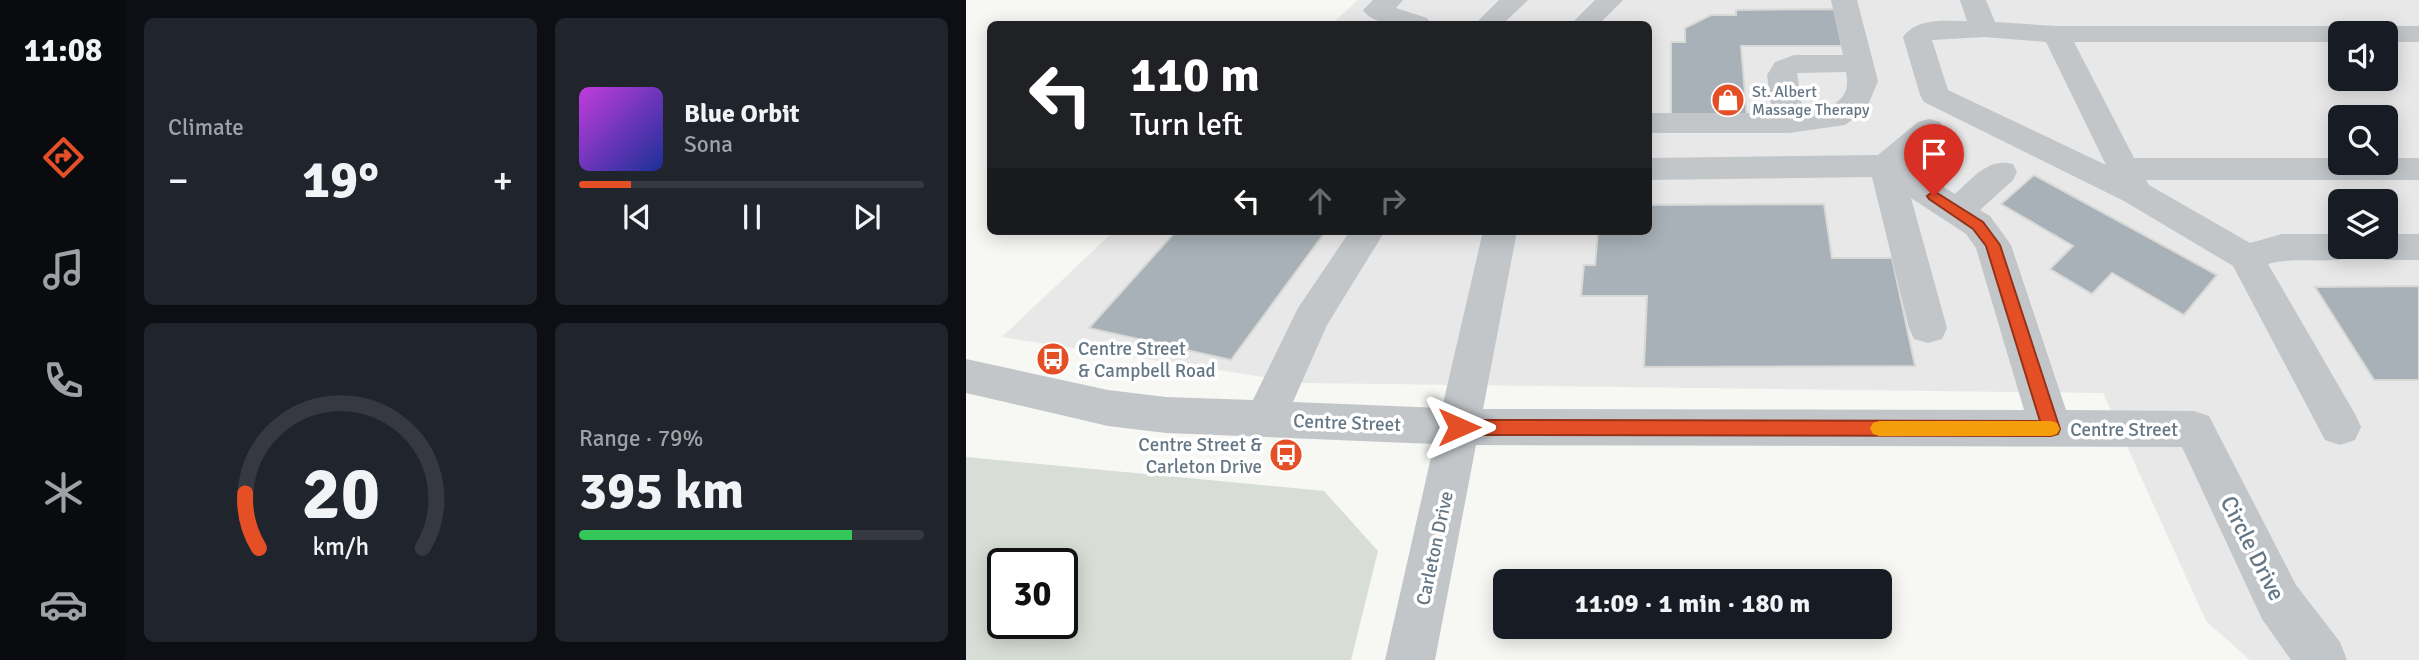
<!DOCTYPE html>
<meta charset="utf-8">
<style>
body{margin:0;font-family:Signika,sans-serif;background:#20242c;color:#f1f3f6;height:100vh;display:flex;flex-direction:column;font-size:26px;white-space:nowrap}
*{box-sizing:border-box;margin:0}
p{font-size:23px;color:#9ea1a6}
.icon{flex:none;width:38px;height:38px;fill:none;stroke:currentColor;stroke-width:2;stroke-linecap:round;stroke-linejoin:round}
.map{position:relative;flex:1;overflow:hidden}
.drawer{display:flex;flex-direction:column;gap:18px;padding:18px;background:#0d0f14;width:840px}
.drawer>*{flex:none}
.hud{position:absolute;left:21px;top:21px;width:665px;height:214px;border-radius:10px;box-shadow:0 4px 18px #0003;background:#202124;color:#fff;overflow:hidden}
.controls{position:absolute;left:1362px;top:21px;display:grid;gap:14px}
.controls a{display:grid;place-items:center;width:70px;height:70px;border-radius:10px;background:#171b24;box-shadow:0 4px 18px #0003;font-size:35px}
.speed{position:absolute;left:21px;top:548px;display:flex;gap:14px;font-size:35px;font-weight:700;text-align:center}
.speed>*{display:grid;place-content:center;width:91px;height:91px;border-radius:50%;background:#171b24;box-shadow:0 4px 18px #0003;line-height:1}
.speed .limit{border:4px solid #111;border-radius:10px;background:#fff;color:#111}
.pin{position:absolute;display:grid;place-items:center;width:60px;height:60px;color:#fff;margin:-72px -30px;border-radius:50% 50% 50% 0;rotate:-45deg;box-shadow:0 0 7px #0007}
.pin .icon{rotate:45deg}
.me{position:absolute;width:77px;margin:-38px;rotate:90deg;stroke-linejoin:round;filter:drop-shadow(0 0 5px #0008)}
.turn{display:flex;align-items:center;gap:24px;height:147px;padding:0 28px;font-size:32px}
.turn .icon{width:91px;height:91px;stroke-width:2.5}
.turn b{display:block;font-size:49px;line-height:60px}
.lanes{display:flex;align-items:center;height:66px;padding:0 28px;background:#0003;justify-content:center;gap:35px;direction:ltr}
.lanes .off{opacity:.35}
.big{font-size:52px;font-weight:800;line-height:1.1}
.drawer .widget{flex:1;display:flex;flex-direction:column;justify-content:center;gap:10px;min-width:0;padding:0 24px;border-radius:10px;background:#20242c}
.drawer .dial{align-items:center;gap:0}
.dial svg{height:182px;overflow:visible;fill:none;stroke:#363941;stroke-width:7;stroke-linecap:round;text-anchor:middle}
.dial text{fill:#f1f3f6;stroke:none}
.song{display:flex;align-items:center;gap:21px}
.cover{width:84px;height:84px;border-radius:10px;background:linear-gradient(135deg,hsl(290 70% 55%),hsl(230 70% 35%))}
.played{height:7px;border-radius:4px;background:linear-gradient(90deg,#e44f26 15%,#363941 15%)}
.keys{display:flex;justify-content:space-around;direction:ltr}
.heat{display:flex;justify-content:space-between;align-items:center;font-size:38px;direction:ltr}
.charge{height:10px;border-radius:5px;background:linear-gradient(90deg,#34c759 79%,#363941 0)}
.drawer .tiles{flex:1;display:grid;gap:18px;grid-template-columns:repeat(2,1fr)}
.trip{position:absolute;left:527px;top:569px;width:399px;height:70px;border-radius:10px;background:#171b24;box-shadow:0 4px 18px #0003;font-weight:800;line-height:70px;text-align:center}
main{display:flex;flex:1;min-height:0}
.tabs{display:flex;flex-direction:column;width:126px;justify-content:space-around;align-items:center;background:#090b0e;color:#9ea1a6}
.tabs .icon{width:49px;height:49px}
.tabs .selected{color:#e44f26}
.tabs b{font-size:32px;color:#f1f3f6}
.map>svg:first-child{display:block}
.built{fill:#e7e8e7;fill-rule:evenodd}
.green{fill:#d8ded5;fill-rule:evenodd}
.building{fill:#a8b1b7;stroke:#d8d8d6;stroke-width:2}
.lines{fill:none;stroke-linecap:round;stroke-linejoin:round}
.minor{fill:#c2c6c9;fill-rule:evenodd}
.route{fill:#e44f26;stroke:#943319;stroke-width:2}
.slow{fill:#f59e0b}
.labels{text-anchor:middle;stroke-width:7;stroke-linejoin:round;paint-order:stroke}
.far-poi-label{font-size:16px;fill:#657785;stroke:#fff;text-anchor:start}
.poi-label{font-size:19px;fill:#657785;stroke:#fff;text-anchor:start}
.street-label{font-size:19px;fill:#657785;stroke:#fff}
.near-street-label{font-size:23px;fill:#657785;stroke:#fff}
</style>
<main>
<nav class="tabs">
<b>11:08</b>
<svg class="icon selected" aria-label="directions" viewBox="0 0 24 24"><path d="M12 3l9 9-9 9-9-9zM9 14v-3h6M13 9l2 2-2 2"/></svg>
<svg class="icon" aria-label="music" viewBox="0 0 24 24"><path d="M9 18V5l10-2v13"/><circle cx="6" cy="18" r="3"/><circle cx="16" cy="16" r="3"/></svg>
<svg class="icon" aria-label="phone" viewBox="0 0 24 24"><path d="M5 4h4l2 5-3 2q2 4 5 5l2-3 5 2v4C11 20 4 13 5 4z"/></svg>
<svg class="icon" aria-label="climate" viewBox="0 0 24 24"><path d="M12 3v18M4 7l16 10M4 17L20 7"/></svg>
<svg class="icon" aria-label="car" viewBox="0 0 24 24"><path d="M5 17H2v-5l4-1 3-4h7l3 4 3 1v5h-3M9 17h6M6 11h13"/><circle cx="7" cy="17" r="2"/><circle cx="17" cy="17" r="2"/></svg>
</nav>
<section class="drawer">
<div class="tiles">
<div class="widget"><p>Climate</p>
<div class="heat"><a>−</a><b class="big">19°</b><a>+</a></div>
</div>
<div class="widget">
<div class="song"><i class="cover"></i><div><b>Blue Orbit</b><p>Sona</p></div></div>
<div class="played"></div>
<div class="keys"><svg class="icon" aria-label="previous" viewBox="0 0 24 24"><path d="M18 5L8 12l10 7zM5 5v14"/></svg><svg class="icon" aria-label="pause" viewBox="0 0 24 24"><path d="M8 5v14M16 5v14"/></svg><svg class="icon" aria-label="next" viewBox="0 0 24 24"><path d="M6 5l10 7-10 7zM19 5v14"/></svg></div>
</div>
<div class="widget dial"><svg viewBox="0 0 100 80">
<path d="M14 69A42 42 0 1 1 86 69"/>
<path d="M14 69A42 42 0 0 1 8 45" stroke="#e44f26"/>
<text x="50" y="56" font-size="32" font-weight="700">20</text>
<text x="50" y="72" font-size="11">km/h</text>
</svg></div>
<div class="widget"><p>Range · 79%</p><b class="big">395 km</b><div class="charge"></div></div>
</div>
</section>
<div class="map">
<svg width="1453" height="660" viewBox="0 0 1453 660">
<rect width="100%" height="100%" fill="#f7f7f4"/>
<path class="built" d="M392,0h1061v660h-169l-44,-39 -103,-228 -799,-10 -302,-46 112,-106h534v-207h-316zM1374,33h45v46h-45zM1374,117h45v46h-45zM1374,201h45v46h-45z"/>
<path class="green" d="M0,457l358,34 54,60 -27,109h-385zM37,564h59v59h-59z"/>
<g class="building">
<polygon points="868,9 876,46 775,46 781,118 705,119 705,42 719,42 719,28 745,15 770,15 770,10"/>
<polygon points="1068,175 1251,275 1218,315 1146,273 1126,294 1084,269 1107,246 1035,204"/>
<polygon points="858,204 866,258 926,258 949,366 678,367 681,296 615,296 618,265 629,265 632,231 682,231 682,205"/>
<polygon points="210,231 360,231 265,360 123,328"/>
<polygon points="1453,286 1453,380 1408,380 1349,287"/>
</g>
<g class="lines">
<g class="minor">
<path d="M407,0h30l-7,8 31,10 4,6c-20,2 -56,4 -68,-14z"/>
<polygon points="533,0 562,0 537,24 509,24"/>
<polygon points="629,0 657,0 633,24 605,24"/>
<path d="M865,0h26l21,81 -12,29 -21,15 -56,8h-141v-20h124l-5,-38 8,-13 19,-7h49zM880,72c7,31 -19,37 -43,40l-6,-39z"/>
<path d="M994,0h26l9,22 61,4h284l10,2 3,5h-13v9h-266l60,116h206v5h45v-5h34v22h-273l3,5 101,58 32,-9h58v13h22l-5,9c-29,9 -60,0 -89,8l87,150 6,13 -6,13 -15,5 -15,-5 -92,-174 -109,-65 -200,-99 -4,-7 -17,-58c14,-20 43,-16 64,-16zM1018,37l62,5 60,123 -158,-75 -16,-50z"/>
<polygon points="1419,26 1453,26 1453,42 1419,42 1419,33 1406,33 1409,28"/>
<path d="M963,119l11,3 5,7 -37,36 47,29c17,-15 33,-37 58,-30l4,8 -4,8 -33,30 10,6 21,29 55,165 128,1 15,5 87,169 44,57 7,18h-56l-29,-41 -80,-172 -706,-2 -41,215h-50l49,-216 -268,-11 -58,-7 -142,-33v-34l142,31 58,7 87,3 45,-92 52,-77h35l-58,94 -34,77 149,6 41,-177h34l-34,178 541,1 -48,-162 -10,-14 -55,-36 36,130 -5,11 -14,4 -14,-4 -5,-11 -37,-151 -224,3v-22l230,-3 40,-33z"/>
<polygon points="1419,234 1453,234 1453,260 1419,260 1406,256 1401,247 1419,247"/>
</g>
</g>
<polygon class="route" points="968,191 1017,222 1034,245 1094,429 1092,434 1085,436 493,435 487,433 484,427 487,422 493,420 1074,421 1020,246 1007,229 963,199 961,196"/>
<polygon class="slow" points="913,421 1085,421 1091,423 1094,429 1091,434 1085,436 913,436 907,434 904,428 907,423"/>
<defs>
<symbol id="shop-disc" viewBox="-11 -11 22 22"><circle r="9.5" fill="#e44f26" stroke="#fff"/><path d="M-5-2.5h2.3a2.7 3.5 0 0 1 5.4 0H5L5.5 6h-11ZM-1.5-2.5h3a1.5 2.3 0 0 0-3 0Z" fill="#fff"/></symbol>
<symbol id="bus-disc" viewBox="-11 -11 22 22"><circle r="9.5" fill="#e44f26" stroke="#fff"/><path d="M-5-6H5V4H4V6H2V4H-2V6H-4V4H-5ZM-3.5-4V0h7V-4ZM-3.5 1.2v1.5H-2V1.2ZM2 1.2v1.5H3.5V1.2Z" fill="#fff"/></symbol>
</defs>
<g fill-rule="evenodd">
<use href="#shop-disc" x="743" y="81" width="38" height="38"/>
<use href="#bus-disc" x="68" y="340" width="38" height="38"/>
<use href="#bus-disc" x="301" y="436" width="38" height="38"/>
</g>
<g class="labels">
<g class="far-poi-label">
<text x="786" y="97">St. Albert<tspan x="786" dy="18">Massage Therapy</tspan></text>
</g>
<g class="poi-label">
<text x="112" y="355">Centre Street<tspan x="112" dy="22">&amp; Campbell Road</tspan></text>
<text x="296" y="451" text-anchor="end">Centre Street &amp;<tspan x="296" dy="22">Carleton Drive</tspan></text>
</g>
<g class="street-label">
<text transform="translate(381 422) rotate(2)" y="7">Centre Street</text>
<text x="1158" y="436">Centre Street</text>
<text transform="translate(468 548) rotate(-78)" y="7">Carleton Drive</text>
</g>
<g class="near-street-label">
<text transform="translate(1287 548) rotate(63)" y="8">Circle Drive</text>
</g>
</g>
</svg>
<div class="controls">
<a><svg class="icon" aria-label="sound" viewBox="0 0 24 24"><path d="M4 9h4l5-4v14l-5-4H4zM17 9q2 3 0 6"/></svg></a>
<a><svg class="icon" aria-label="search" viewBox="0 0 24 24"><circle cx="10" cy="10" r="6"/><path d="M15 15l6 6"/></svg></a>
<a><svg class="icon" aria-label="layers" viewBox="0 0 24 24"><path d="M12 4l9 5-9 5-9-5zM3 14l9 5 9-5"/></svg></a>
</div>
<div class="speed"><div class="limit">30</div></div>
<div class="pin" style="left:968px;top:196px;background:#d93025"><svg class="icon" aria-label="arrive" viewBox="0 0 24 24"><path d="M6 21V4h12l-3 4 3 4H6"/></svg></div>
<svg class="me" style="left:493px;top:427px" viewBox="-20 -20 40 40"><path d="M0-17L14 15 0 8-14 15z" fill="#e44f26" stroke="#fff" stroke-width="4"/></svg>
<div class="trip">11:09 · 1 min · 180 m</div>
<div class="hud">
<div class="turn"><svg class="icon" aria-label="left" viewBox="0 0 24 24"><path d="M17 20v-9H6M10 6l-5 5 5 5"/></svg><div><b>110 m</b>Turn left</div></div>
<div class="lanes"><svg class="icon" aria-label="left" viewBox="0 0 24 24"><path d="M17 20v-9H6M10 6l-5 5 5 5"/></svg><svg class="icon off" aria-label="ahead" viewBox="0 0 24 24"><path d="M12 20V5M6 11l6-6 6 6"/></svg><svg class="icon off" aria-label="right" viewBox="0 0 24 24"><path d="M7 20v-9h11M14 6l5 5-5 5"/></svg></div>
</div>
</div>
</main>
